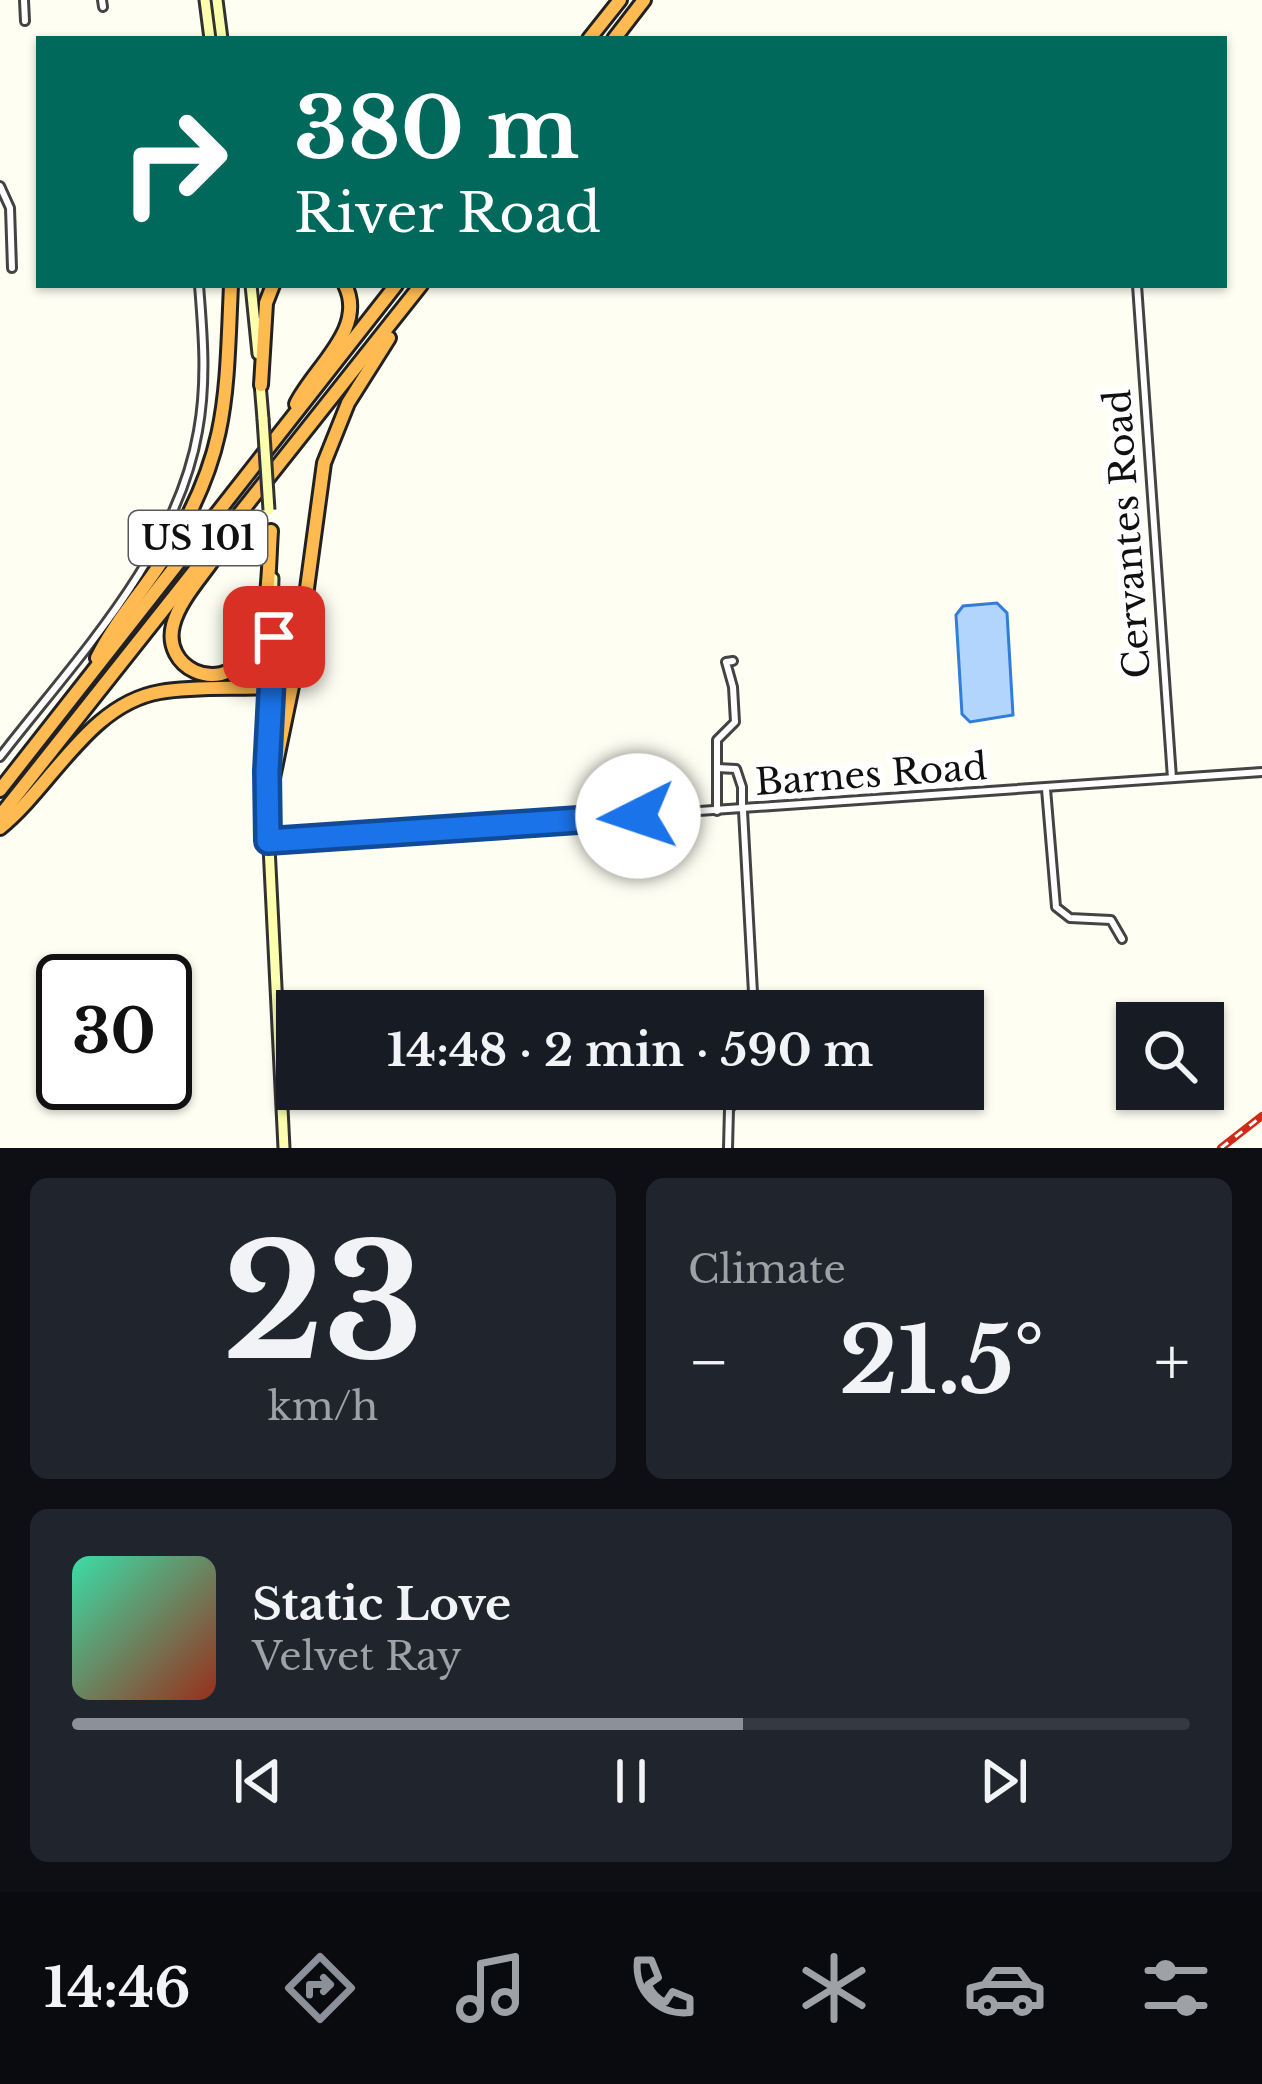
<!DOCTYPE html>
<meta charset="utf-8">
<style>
body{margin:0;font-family:"Libre Baskerville",serif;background:#20242c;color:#f1f3f6;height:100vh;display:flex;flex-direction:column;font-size:45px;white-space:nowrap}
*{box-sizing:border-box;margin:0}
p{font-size:39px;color:#9ea1a6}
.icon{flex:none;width:66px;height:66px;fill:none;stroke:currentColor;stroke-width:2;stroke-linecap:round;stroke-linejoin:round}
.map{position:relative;height:1148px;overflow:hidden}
.drawer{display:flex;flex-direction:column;gap:30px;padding:30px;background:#0d0f14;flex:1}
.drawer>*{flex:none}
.hud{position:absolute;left:36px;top:36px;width:1191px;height:252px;border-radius:0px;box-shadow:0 3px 9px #0004;background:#00695c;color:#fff;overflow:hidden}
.buttons{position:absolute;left:1116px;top:1002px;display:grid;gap:24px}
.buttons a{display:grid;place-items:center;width:108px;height:108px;border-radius:0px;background:#171b24;box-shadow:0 3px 9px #0004;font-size:60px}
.speed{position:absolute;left:36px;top:954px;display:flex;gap:24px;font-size:60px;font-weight:700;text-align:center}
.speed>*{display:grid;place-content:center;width:156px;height:156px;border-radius:50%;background:#171b24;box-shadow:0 3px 9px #0004;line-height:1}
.speed .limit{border:6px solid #111;border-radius:18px;background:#fff;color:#111}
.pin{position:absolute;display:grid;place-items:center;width:102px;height:102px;color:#fff;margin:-51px;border-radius:24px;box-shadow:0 6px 18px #0006}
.me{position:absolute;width:132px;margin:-66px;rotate:266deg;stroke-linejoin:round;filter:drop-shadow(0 0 9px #0008)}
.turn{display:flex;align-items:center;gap:42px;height:252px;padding:0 60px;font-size:54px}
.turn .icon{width:156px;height:156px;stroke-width:2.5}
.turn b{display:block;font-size:84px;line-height:102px}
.big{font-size:90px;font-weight:700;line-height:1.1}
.drawer .card{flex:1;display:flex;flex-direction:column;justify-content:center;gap:18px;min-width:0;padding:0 42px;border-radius:18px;background:#20242c}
.drawer .dial{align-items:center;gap:0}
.dial b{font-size:156px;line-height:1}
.song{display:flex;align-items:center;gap:36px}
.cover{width:144px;height:144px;border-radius:18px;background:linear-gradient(135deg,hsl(160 70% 55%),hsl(10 70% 35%))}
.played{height:12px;border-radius:6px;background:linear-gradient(90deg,#8c9099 60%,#363941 60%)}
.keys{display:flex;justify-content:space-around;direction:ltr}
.heat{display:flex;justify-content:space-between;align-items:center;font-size:66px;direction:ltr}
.drawer .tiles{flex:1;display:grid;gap:30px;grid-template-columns:1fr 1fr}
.card:last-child{grid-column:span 2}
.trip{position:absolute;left:276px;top:990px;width:708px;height:120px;border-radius:0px;background:#171b24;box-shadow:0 3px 9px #0004;font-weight:700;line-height:120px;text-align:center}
.tab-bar{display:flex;height:192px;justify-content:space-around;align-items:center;background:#090b0e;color:#9ea1a6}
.tab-bar .icon{width:84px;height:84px}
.tab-bar .active{color:#8c9099}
.tab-bar b{font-size:54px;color:#f1f3f6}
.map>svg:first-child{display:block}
.water{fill:#b1d5fc;stroke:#307ddb;stroke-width:3}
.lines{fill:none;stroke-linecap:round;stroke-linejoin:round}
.street-casing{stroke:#434343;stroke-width:12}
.secondary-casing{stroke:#323232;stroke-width:15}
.highway-casing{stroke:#212121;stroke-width:18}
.street{stroke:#fff;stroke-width:6}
.secondary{stroke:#fcffae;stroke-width:9}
.highway{stroke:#ffbb51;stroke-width:12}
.rail-casing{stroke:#d02b18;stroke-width:8}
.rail{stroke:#fff;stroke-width:3;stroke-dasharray:9;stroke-linecap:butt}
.secondary-bridge-casing{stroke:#323232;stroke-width:15;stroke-linecap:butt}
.secondary-bridge{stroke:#fcffae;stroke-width:9}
.route-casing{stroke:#114b97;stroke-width:30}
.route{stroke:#1a73e8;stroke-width:21}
.labels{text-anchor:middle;stroke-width:12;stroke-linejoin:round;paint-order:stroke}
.shield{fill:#fff;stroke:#585858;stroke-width:3}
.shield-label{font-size:33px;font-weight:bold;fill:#101010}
.street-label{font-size:36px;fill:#101010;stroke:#fff}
</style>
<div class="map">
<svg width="1262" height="1148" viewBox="0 0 1262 1148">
<rect width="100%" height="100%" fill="#fffef3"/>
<polygon class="water" points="997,603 1007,613 1013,715 970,722 962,714 956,615 963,606"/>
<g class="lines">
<defs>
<g id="street">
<polyline points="24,0 25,21"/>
<polyline points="102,0 103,7"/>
<polyline points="0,186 10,208 12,268"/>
<polyline points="1137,285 1172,778"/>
<path d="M0,757c75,-97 177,-202 198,-326 9,-49 5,-97 1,-146"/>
<polyline points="717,768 736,769 742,787 742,809"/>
<polyline points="1046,789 1056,907 1070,918 1111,920 1122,939"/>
<polyline points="717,811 717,740 735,722 733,687 726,662 733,661"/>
<polyline points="743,811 754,1011"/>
<polyline points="268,841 1262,772"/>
<polyline points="728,1148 729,1109 746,1089"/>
</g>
<g id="secondary">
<polyline points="205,0 210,39"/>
<polyline points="217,0 222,39"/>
<polyline points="251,285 258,354"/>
<polyline points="260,383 263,419"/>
<polyline points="267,789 273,578"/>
<polyline points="267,806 284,1148"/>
</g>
<g id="highway">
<polyline points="589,39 620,0"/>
<polyline points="614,39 644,0"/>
<polyline points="261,385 266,303 273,285"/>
<path d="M296,404c18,-37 71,-75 49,-119"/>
<path d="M222,546c-14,25 -42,51 -49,79 -11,43 45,69 72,33 26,-35 23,-85 26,-127"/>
<path d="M97,658c19,-39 50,-71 72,-108 60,-98 57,-154 62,-265"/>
<polyline points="0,790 396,285"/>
<polyline points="267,807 297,662 324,463 348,403 389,338"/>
<polyline points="0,816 421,285"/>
<path d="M0,828c52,-42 89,-124 160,-136 36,-6 75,-3 111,-5"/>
</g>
</defs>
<use href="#street" class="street-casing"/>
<use href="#secondary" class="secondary-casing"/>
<use href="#highway" class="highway-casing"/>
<use href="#street" class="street"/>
<use href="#secondary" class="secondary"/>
<use href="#highway" class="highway"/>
<defs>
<polyline id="rail" points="1221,1148 1262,1116"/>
</defs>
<use href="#rail" class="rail-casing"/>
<use href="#rail" class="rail"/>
<defs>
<polyline id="secondary-bridge" points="263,419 269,510"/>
</defs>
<use href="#secondary-bridge" class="secondary-bridge-casing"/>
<use href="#secondary-bridge" class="secondary-bridge"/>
</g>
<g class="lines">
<defs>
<polyline id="route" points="274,637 267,771 268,841 638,816"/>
</defs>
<use href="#route" class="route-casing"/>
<use href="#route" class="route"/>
</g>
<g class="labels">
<rect class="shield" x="129" y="511" width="138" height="54" rx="9"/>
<g class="shield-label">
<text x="198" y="550">US 101</text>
</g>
<g class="street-label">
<text transform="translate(1127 534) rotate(-94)" y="13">Cervantes Road</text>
<text transform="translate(871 774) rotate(-4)" y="13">Barnes Road</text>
</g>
</g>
</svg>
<div class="buttons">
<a><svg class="icon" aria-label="search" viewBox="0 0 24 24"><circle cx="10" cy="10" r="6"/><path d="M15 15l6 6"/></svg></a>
</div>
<div class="speed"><div class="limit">30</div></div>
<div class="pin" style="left:274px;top:637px;background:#d93025"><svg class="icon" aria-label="arrive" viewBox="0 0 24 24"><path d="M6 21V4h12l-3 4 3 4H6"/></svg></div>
<svg class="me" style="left:638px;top:816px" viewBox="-20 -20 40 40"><circle r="19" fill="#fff"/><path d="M0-13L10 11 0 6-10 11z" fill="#1a73e8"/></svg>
<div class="trip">14:48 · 2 min · 590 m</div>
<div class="hud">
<div class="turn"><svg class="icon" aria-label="right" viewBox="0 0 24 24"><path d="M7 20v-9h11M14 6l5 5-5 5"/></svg><div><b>380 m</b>River Road</div></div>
</div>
</div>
<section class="drawer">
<div class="tiles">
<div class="card dial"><b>23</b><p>km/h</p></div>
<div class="card"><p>Climate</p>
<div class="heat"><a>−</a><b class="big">21.5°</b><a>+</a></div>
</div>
<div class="card">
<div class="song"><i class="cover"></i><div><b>Static Love</b><p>Velvet Ray</p></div></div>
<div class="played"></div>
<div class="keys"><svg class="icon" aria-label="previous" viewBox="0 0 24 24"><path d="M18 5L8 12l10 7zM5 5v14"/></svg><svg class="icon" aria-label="pause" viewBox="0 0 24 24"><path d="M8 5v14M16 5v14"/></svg><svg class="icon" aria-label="next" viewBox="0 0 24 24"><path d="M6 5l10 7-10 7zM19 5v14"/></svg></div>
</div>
</div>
</section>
<nav class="tab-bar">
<b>14:46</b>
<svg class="icon active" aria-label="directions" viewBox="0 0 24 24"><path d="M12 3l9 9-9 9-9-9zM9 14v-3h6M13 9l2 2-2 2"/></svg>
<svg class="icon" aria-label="music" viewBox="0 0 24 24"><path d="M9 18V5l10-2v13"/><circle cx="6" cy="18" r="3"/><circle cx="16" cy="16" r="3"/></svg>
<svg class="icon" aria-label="phone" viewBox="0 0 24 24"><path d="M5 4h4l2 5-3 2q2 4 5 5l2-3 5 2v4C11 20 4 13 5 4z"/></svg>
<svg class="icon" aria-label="climate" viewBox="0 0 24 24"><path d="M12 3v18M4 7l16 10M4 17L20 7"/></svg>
<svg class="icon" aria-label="car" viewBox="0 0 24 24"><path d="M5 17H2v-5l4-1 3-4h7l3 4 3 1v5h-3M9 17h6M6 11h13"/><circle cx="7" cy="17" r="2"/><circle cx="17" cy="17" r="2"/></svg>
<svg class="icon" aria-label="filters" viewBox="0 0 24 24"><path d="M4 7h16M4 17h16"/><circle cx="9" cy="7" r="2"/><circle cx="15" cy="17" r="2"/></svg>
</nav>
